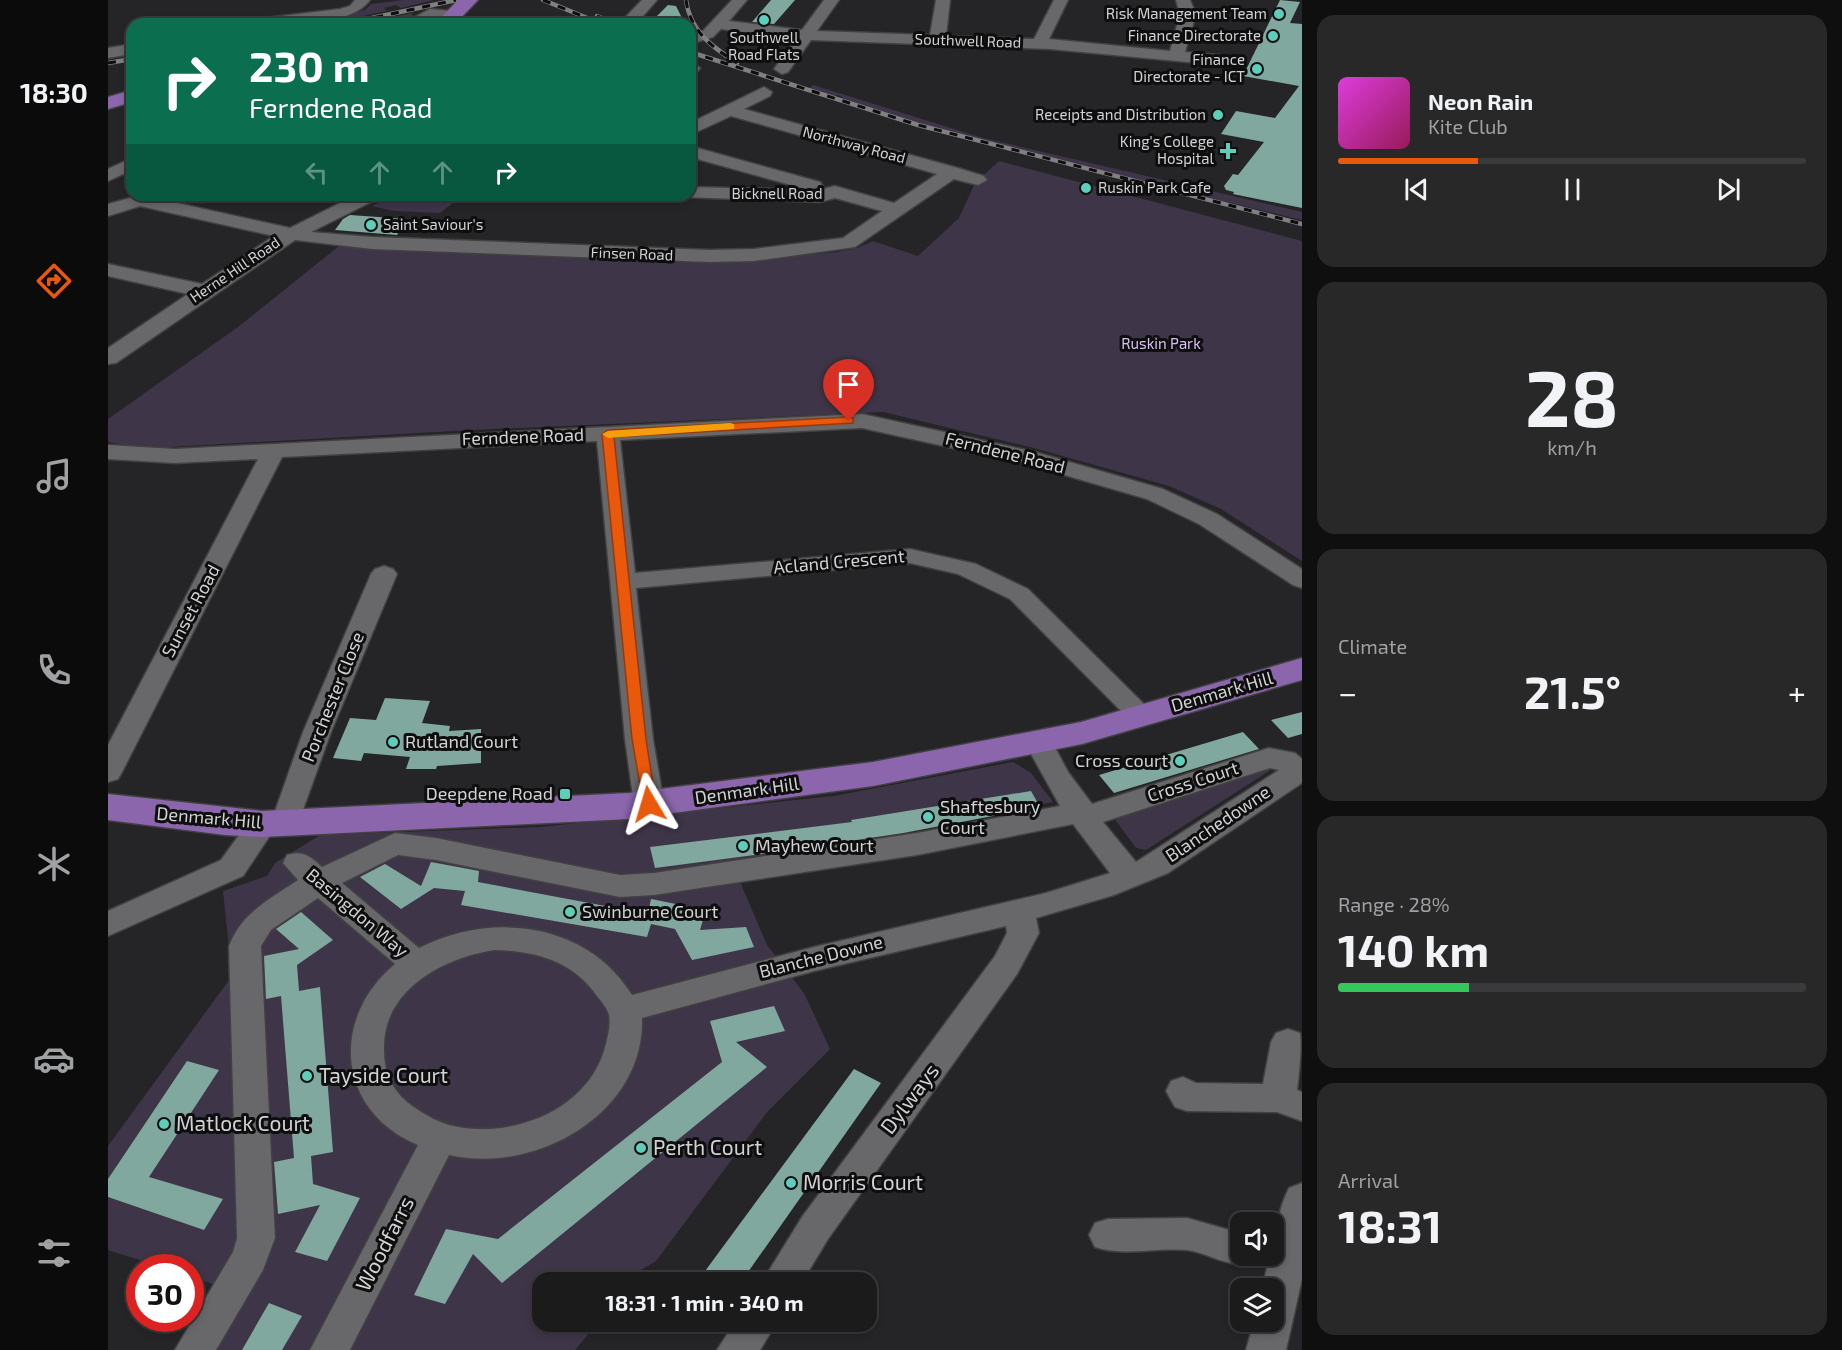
<!DOCTYPE html>
<meta charset="utf-8">
<style>
body{margin:0;font-family:"Exo 2",sans-serif;background:#292829;color:#f1f3f6;height:100vh;display:flex;flex-direction:column;font-size:22px;white-space:nowrap}
*{box-sizing:border-box;margin:0}
p{font-size:20px;color:#a0a1a3}
.icon{flex:none;width:33px;height:33px;fill:none;stroke:currentColor;stroke-width:2;stroke-linecap:round;stroke-linejoin:round}
.map{position:relative;flex:1;overflow:hidden}
.panel{display:flex;flex-direction:column;gap:15px;padding:15px;background:#0f0f0f;width:540px}
.panel>*{flex:none}
.guide{position:absolute;left:18px;top:18px;width:570px;height:183px;border-radius:18px;box-shadow:0 3px 9px #0003,0 0 0 2px #3a393b;background:#0b6e4f;color:#fff;overflow:hidden}
.buttons{position:absolute;left:1122px;top:1212px;display:grid;gap:12px}
.buttons a{display:grid;place-items:center;width:54px;height:54px;border-radius:12px;background:#1c1b1c;box-shadow:0 3px 9px #0003,0 0 0 2px #3a393b;font-size:30px}
.speed{position:absolute;left:18px;top:1254px;display:flex;gap:12px;font-size:30px;font-weight:700;text-align:center}
.speed>*{display:grid;place-content:center;width:78px;height:78px;border-radius:50%;background:#1c1b1c;box-shadow:0 3px 9px #0003,0 0 0 2px #3a393b;line-height:1}
.speed .limit{border:9px solid #d22;background:#fff;color:#111}
.pin{position:absolute;display:grid;place-items:center;width:51px;height:51px;color:#fff;margin:-62px -26px;border-radius:50% 50% 50% 0;rotate:-45deg;box-shadow:0 0 6px #0007}
.pin .icon{rotate:45deg}
.me{position:absolute;width:66px;margin:-33px;rotate:353deg;stroke-linejoin:round;filter:drop-shadow(0 0 4px #0008)}
.turn{display:flex;align-items:center;gap:21px;height:126px;padding:0 24px;font-size:27px}
.turn .icon{width:78px;height:78px;stroke-width:2.5}
.turn b{display:block;font-size:42px;line-height:51px}
.lanes{display:flex;align-items:center;height:57px;padding:0 24px;background:#0003;justify-content:center;gap:30px;direction:ltr}
.lanes .off{opacity:.35}
.big{font-size:45px;font-weight:700;line-height:1.1}
.panel .widget{flex:1;display:flex;flex-direction:column;justify-content:center;gap:9px;min-width:0;padding:0 21px;border-radius:18px;background:#292829}
.panel .dial{align-items:center;gap:0}
.dial b{font-size:78px;line-height:1}
.song{display:flex;align-items:center;gap:18px}
.cover{width:72px;height:72px;border-radius:9px;background:linear-gradient(135deg,hsl(300 70% 55%),hsl(330 70% 35%))}
.played{height:6px;border-radius:3px;background:linear-gradient(90deg,#ea580c 30%,#3a393b 30%)}
.keys{display:flex;justify-content:space-around;direction:ltr}
.heat{display:flex;justify-content:space-between;align-items:center;font-size:33px;direction:ltr}
.charge{height:9px;border-radius:4px;background:linear-gradient(90deg,#34c759 28%,#3a393b 0)}
.trip{position:absolute;left:424px;top:1272px;width:345px;height:60px;border-radius:18px;background:#1c1b1c;box-shadow:0 3px 9px #0003,0 0 0 2px #3a393b;font-weight:700;line-height:60px;text-align:center}
main{display:flex;flex:1;min-height:0}
.tab-bar{display:flex;flex-direction:column;width:108px;justify-content:space-around;align-items:center;background:#0b0b0b;color:#a0a1a3}
.tab-bar .icon{width:42px;height:42px}
.tab-bar .selected{color:#ea580c}
.tab-bar b{font-size:27px;color:#f1f3f6}
.map>svg:first-child{display:block}
.green{fill:#3f3548}
.building{fill:#80a89f}
.lines{fill:none;stroke-linecap:round;stroke-linejoin:round}
.minor-tunnel{stroke:#3f3e40;stroke-width:16;stroke-dasharray:16 8;stroke-linecap:butt}
.minor-casing{stroke:#414142;stroke-width:3}
.major-casing{stroke:#414142;stroke-width:3}
.minor{fill:#686769;fill-rule:evenodd}
.major{fill:#8b66ac;fill-rule:evenodd}
.rail-casing{stroke:#807f81;stroke-width:4.5}
.rail{stroke:#0e0e0f;stroke-width:3;stroke-dasharray:8;stroke-linecap:butt}
.route{fill:#ea580c;stroke:#983908;stroke-width:1.5}
.slow{fill:#f59e0b}
.poi-dot{fill:#5dceb9;stroke:#0e0e0f;stroke-width:2}
.labels{text-anchor:middle;stroke-width:6;stroke-linejoin:round;paint-order:stroke}
.far-poi-label{font-size:15px;fill:#d2d1d3;stroke:#0e0e0f;text-anchor:end}
.far-street-label{font-size:15px;fill:#d2d1d3;stroke:#0e0e0f}
.far-park-label{font-size:15px;fill:#d9c0f4;stroke:#0e0e0f}
.street-label{font-size:18px;fill:#d2d1d3;stroke:#0e0e0f}
.poi-label{font-size:18px;fill:#d2d1d3;stroke:#0e0e0f;text-anchor:start}
.near-poi-label{font-size:21px;fill:#d2d1d3;stroke:#0e0e0f;text-anchor:start}
.near-street-label{font-size:21px;fill:#d2d1d3;stroke:#0e0e0f}
</style>
<main>
<nav class="tab-bar">
<b>18:30</b>
<svg class="icon selected" aria-label="directions" viewBox="0 0 24 24"><path d="M12 3l9 9-9 9-9-9zM9 14v-3h6M13 9l2 2-2 2"/></svg>
<svg class="icon" aria-label="music" viewBox="0 0 24 24"><path d="M9 18V5l10-2v13"/><circle cx="6" cy="18" r="3"/><circle cx="16" cy="16" r="3"/></svg>
<svg class="icon" aria-label="phone" viewBox="0 0 24 24"><path d="M5 4h4l2 5-3 2q2 4 5 5l2-3 5 2v4C11 20 4 13 5 4z"/></svg>
<svg class="icon" aria-label="climate" viewBox="0 0 24 24"><path d="M12 3v18M4 7l16 10M4 17L20 7"/></svg>
<svg class="icon" aria-label="car" viewBox="0 0 24 24"><path d="M5 17H2v-5l4-1 3-4h7l3 4 3 1v5h-3M9 17h6M6 11h13"/><circle cx="7" cy="17" r="2"/><circle cx="17" cy="17" r="2"/></svg>
<svg class="icon" aria-label="filters" viewBox="0 0 24 24"><path d="M4 7h16M4 17h16"/><circle cx="9" cy="7" r="2"/><circle cx="15" cy="17" r="2"/></svg>
</nav>
<div class="map">
<svg width="1194" height="1350" viewBox="0 0 1194 1350">
<rect width="100%" height="100%" fill="#252426"/>
<g class="green">
<polygon points="295,0 326,0 293,8 288,5 276,8 279,11 216,24 180,24 257,10 263,4"/>
<path d="M705,85l170,53 319,74v8c-154,-38 -312,-70 -463,-121l4,-2 -6,-2 -5,3 -23,-9z"/>
<polygon points="891,161 1194,241 1194,561 1113,509 1061,486 926,448 775,412 364,430 61,447 30,447 0,442 0,419 130,327 231,246 607,263 729,252 749,248 765,241 810,256 851,218 867,183"/>
<polygon points="287,195 355,195 332,213 286,211 264,206"/>
<polygon points="905,762 923,773 945,802 729,848 630,877 659,945 696,993 722,1049 660,1111 548,1261 530,1272 522,1282 435,1282 435,1322 490,1322 467,1350 101,1350 133,1293 83,1277 82,1268 54,1267 0,1250 0,1146 124,976 115,891 159,876 167,863 212,835 432,827 726,796"/>
<polygon points="1172,764 1038,850 1028,848 1003,814"/>
</g>
<g class="building">
<polygon points="663,0 687,0 666,24 644,22"/>
<polygon points="1172,0 1192,2 1182,23 1194,24 1194,208 1125,194 1126,192 1118,190 1116,186 1125,174 1130,175 1156,142 1113,134 1128,111 1167,118 1191,86 1135,76"/>
<polygon points="560,5 568,6 577,24 541,24"/>
<polygon points="242,215 298,219 289,235 227,230 235,219"/>
<polygon points="277,698 322,701 314,723 342,726 341,731 373,729 373,763 329,766 328,769 298,769 302,757 256,753 253,761 225,758 242,718 268,720"/>
<polygon points="1194,712 1194,734 1180,738 1163,720"/>
<polygon points="1135,732 1151,749 1006,793 991,775"/>
<polygon points="923,791 932,807 795,833 662,853 547,868 542,847 744,822 743,820"/>
<polygon points="323,862 371,871 370,882 540,914 543,899 598,910 592,930 638,927 646,947 584,960 567,929 543,924 539,937 353,905 357,891 326,888 293,909 252,877 277,864 313,886"/>
<polygon points="193,912 225,940 189,965 191,991 212,987 225,1152 203,1156 205,1184 252,1198 219,1261 187,1252 212,1205 170,1214 166,1162 186,1158 173,996 158,999 156,956 191,949 168,929"/>
<polygon points="666,1006 677,1031 628,1042 659,1067 394,1283 365,1254 337,1304 306,1295 338,1229 390,1239 614,1062 602,1021"/>
<polygon points="79,1061 111,1070 41,1177 115,1199 96,1230 0,1197 0,1179"/>
<polygon points="746,1069 773,1083 633,1282 589,1282"/>
<polygon points="161,1303 194,1316 174,1350 134,1350"/>
</g>
<g class="lines">
<polyline class="minor-tunnel" points="290,24 309,20"/>
<defs>
<g id="minor">
<path d="M247,0h15c-20,28 -88,24 -121,24l8,-5 83,-10 10,-3z"/>
<polygon points="534,0 549,0 528,24 511,24"/>
<polygon points="624,0 639,0 621,21 694,30 716,0 731,0 709,31 822,35 828,0 842,0 838,36 926,39 946,0 960,0 941,39 1062,51 1072,14 1068,0 1082,0 1088,14 1077,52 1111,55 1119,60 1111,65 942,49 703,40 680,72 674,74 666,69 688,39 613,29 605,37 582,44 582,34 595,31"/>
<path d="M322,9l21,2 8,5c-8,9 -18,1 -28,3 -8,2 -11,6 -19,4l-3,-3z"/>
<polygon points="24,44 24,54 0,58 0,48"/>
<polygon points="582,61 592,68 590,71 582,72"/>
<polygon points="656,87 664,92 662,96 636,109 850,168 876,176 879,180 870,185 846,179 747,247 646,261 602,262 264,249 187,240 8,363 0,364 0,348 80,294 0,276 0,264 94,284 166,236 32,206 0,216 0,204 33,195 182,228 248,195 271,195 269,199 203,232 264,237 602,250 646,249 735,238 774,211 727,198 712,202 576,197 574,195 582,195 582,187 701,190 582,157 582,146 712,182 715,186 710,190 727,186 786,203 829,174 623,116 582,135 582,123"/>
<polygon points="24,158 24,170 0,181 0,169"/>
<polygon points="754,414 927,452 1055,489 1109,514 1194,569 1194,588 1185,585 1091,524 1039,499 922,465 754,428 512,440 527,573 802,549 868,564 920,589 1047,715 1043,721 1033,724 1023,721 902,599 850,574 802,563 528,588 545,739 556,804 551,811 541,814 531,811 526,804 517,739 489,441 174,457 14,772 10,779 0,782 0,745 150,459 67,463 0,459 0,445 67,449"/>
<polygon points="276,566 285,569 289,574 223,732 188,829 178,832 167,828 135,876 0,936 0,911 113,860 144,817 154,814 165,817 195,732 263,574 267,569"/>
<path d="M931,734l10,2 19,36 24,32 177,-56 26,5 7,6v24l-134,90 -54,22 -78,23 3,15 -22,41 -189,265 -26,43h-40l40,-65 193,-261 12,-23 -1,-7 -192,45 -172,47c3,96 -107,157 -193,137l-99,195h-40l108,-205c-82,-34 -88,-127 -23,-181l-77,-66 -47,32 -10,16 14,292 -12,32 -47,80h-41l58,-98 4,-14 -8,-292c13,-34 40,-46 69,-66l-15,-17 4,-8c16,-5 23,1 35,12l73,-34 41,5 184,37 34,-2 263,-40 143,-27 -35,-63 4,-7zM1162,768l9,2 -143,92 -33,-40zM965,824l37,49 -64,20 -232,54 -182,48c-45,-73 -140,-84 -213,-47l-77,-65 56,-28 38,5 184,37 34,-2 263,-40zM386,950c41,1 78,10 103,46 5,6 10,12 12,19 2,11 -2,25 -5,36 -18,57 -84,84 -140,77 -22,-3 -39,-12 -57,-26 -16,-14 -23,-30 -23,-52 -2,-60 59,-92 110,-100z"/>
<path d="M1180,1029l12,4c2,15 -1,41 -3,57l5,2v29l-25,-9 -90,-1 -12,-4 -9,-16 5,-10 12,-4 13,6 67,1 8,-42 5,-9z"/>
<path d="M1194,1183v96l-16,71h-40l8,-28h20v-34h-12l8,-32h4c0,-23 5,-48 15,-68z"/>
<path d="M1079,1218l53,15v23h16l-3,5c-25,9 -42,-8 -66,-11 -31,-3 -63,7 -92,-3l-6,-12 6,-12 13,-4z"/>
<polygon points="627,1322 669,1322 652,1350 609,1350"/>
</g>
<g id="major">
<polygon points="350,0 370,0 347,24 327,24"/>
<polygon points="24,90 24,102 0,109 0,97"/>
<polygon points="1194,658 1194,680 974,744 765,786 521,819 154,837 117,835 0,820 0,794 154,811 521,793 765,762 973,722"/>
</g>
</defs>
<use href="#minor" class="minor-casing"/>
<use href="#major" class="major-casing"/>
<use href="#minor" class="minor"/>
<use href="#major" class="major"/>
<defs>
<g id="rail">
<polyline points="435,0 494,24"/>
<path d="M578,0c4,31 26,47 51,63"/>
<polyline points="489,16 509,24"/>
<polyline points="236,24 348,0"/>
<polyline points="582,52 810,125 1194,224"/>
<polyline points="0,63 24,59"/>
</g>
</defs>
<use href="#rail" class="rail-casing"/>
<use href="#rail" class="rail"/>
</g>
<polygon class="route" points="741,417 745,418 745,423 506,437 538,739 548,804 546,808 536,808 524,739 494,434 500,430"/>
<polygon class="slow" points="622,423 626,424 626,429 500,438 494,434 500,431"/>
<g class="poi-dot">
<circle cx="1171" cy="14" r="6"/>
<circle cx="656" cy="20" r="6"/>
<circle cx="1165" cy="36" r="6"/>
<circle cx="1149" cy="69" r="6"/>
<circle cx="1110" cy="115" r="6"/>
<path d="M1117 142h6v6h6v6h-6v6h-6v-6h-6v-6h6z"/>
<circle cx="978" cy="188" r="6"/>
<circle cx="263" cy="225" r="6"/>
<circle cx="285" cy="742" r="6"/>
<circle cx="1072" cy="761" r="6"/>
<rect x="451" y="788" width="12" height="12" rx="3"/>
<circle cx="820" cy="817" r="6"/>
<circle cx="635" cy="846" r="6"/>
<circle cx="462" cy="912" r="6"/>
<circle cx="199" cy="1076" r="6"/>
<circle cx="56" cy="1124" r="6"/>
<circle cx="533" cy="1148" r="6"/>
<circle cx="683" cy="1183" r="6"/>
</g>
<g class="labels">
<g class="far-poi-label">
<text x="1159" y="19">Risk Management Team</text>
<text x="1153" y="41">Finance Directorate</text>
<text x="656" y="43" text-anchor="middle">Southwell<tspan x="656" dy="17">Road Flats</tspan></text>
<text x="1137" y="65">Finance<tspan x="1137" dy="17">Directorate - ICT</tspan></text>
<text x="1098" y="120">Receipts and Distribution</text>
<text x="1106" y="147">King's College<tspan x="1106" dy="17">Hospital</tspan></text>
<text x="990" y="193" text-anchor="start">Ruskin Park Cafe</text>
<text x="275" y="230" text-anchor="start">Saint Saviour's</text>
</g>
<g class="far-street-label">
<text transform="translate(860 41) rotate(2)" y="5">Southwell Road</text>
<text transform="translate(746 145) rotate(15)" y="5">Northway Road</text>
<text x="669" y="199">Bicknell Road</text>
<text transform="translate(524 254) rotate(2)" y="5">Finsen Road</text>
<text transform="translate(127 270) rotate(-34)" y="5">Herne Hill Road</text>
</g>
<g class="far-park-label">
<text x="1053" y="349">Ruskin Park</text>
</g>
<g class="street-label">
<text transform="translate(415 437) rotate(-2)" y="6">Ferndene Road</text>
<text transform="translate(897 453) rotate(14)" y="6">Ferndene Road</text>
<text transform="translate(731 562) rotate(-5)" y="6">Acland Crescent</text>
<text transform="translate(83 611) rotate(-62)" y="6">Sunset Road</text>
<text transform="translate(1114 692) rotate(-16)" y="6">Denmark Hill</text>
<text transform="translate(225 697) rotate(-68)" y="6">Porchester Close</text>
<text transform="translate(1085 782) rotate(-18)" y="6">Cross Court</text>
<text transform="translate(639 791) rotate(-8)" y="6">Denmark Hill</text>
<text transform="translate(101 818) rotate(5)" y="6">Denmark Hill</text>
<text transform="translate(1110 824) rotate(-34)" y="6">Blanchedowne</text>
<text transform="translate(249 913) rotate(40)" y="6">Basingdon Way</text>
<text transform="translate(713 957) rotate(-14)" y="6">Blanche Downe</text>
</g>
<g class="poi-label">
<text x="297" y="748">Rutland Court</text>
<text x="1060" y="767" text-anchor="end">Cross court</text>
<text x="445" y="800" text-anchor="end">Deepdene Road</text>
<text x="832" y="813">Shaftesbury<tspan x="832" dy="21">Court</tspan></text>
<text x="647" y="852">Mayhew Court</text>
<text x="474" y="918">Swinburne Court</text>
</g>
<g class="near-poi-label">
<text x="211" y="1083">Tayside Court</text>
<text x="68" y="1131">Matlock Court</text>
<text x="545" y="1155">Perth Court</text>
<text x="695" y="1190">Morris Court</text>
</g>
<g class="near-street-label">
<text transform="translate(802 1099) rotate(-53)" y="7">Dylways</text>
<text transform="translate(277 1244) rotate(-63)" y="7">Woodfarrs</text>
</g>
</g>
</svg>
<div class="buttons">
<a><svg class="icon" aria-label="sound" viewBox="0 0 24 24"><path d="M4 9h4l5-4v14l-5-4H4zM17 9q2 3 0 6"/></svg></a>
<a><svg class="icon" aria-label="layers" viewBox="0 0 24 24"><path d="M12 4l9 5-9 5-9-5zM3 14l9 5 9-5"/></svg></a>
</div>
<div class="speed"><div class="limit">30</div></div>
<div class="pin" style="left:741px;top:421px;background:#d93025"><svg class="icon" aria-label="arrive" viewBox="0 0 24 24"><path d="M6 21V4h12l-3 4 3 4H6"/></svg></div>
<svg class="me" style="left:541px;top:804px" viewBox="-20 -20 40 40"><path d="M0-17L14 15 0 8-14 15z" fill="#ea580c" stroke="#fff" stroke-width="4"/></svg>
<div class="trip">18:31 · 1 min · 340 m</div>
<div class="guide">
<div class="turn"><svg class="icon" aria-label="right" viewBox="0 0 24 24"><path d="M7 20v-9h11M14 6l5 5-5 5"/></svg><div><b>230 m</b>Ferndene Road</div></div>
<div class="lanes"><svg class="icon off" aria-label="left" viewBox="0 0 24 24"><path d="M17 20v-9H6M10 6l-5 5 5 5"/></svg><svg class="icon off" aria-label="ahead" viewBox="0 0 24 24"><path d="M12 20V5M6 11l6-6 6 6"/></svg><svg class="icon off" aria-label="ahead" viewBox="0 0 24 24"><path d="M12 20V5M6 11l6-6 6 6"/></svg><svg class="icon" aria-label="right" viewBox="0 0 24 24"><path d="M7 20v-9h11M14 6l5 5-5 5"/></svg></div>
</div>
</div>
<section class="panel">
<div class="widget">
<div class="song"><i class="cover"></i><div><b>Neon Rain</b><p>Kite Club</p></div></div>
<div class="played"></div>
<div class="keys"><svg class="icon" aria-label="previous" viewBox="0 0 24 24"><path d="M18 5L8 12l10 7zM5 5v14"/></svg><svg class="icon" aria-label="pause" viewBox="0 0 24 24"><path d="M8 5v14M16 5v14"/></svg><svg class="icon" aria-label="next" viewBox="0 0 24 24"><path d="M6 5l10 7-10 7zM19 5v14"/></svg></div>
</div>
<div class="widget dial"><b>28</b><p>km/h</p></div>
<div class="widget"><p>Climate</p>
<div class="heat"><a>−</a><b class="big">21.5°</b><a>+</a></div>
</div>
<div class="widget"><p>Range · 28%</p><b class="big">140 km</b><div class="charge"></div></div>
<div class="widget"><p>Arrival</p><b class="big">18:31</b></div>
</section>
</main>
